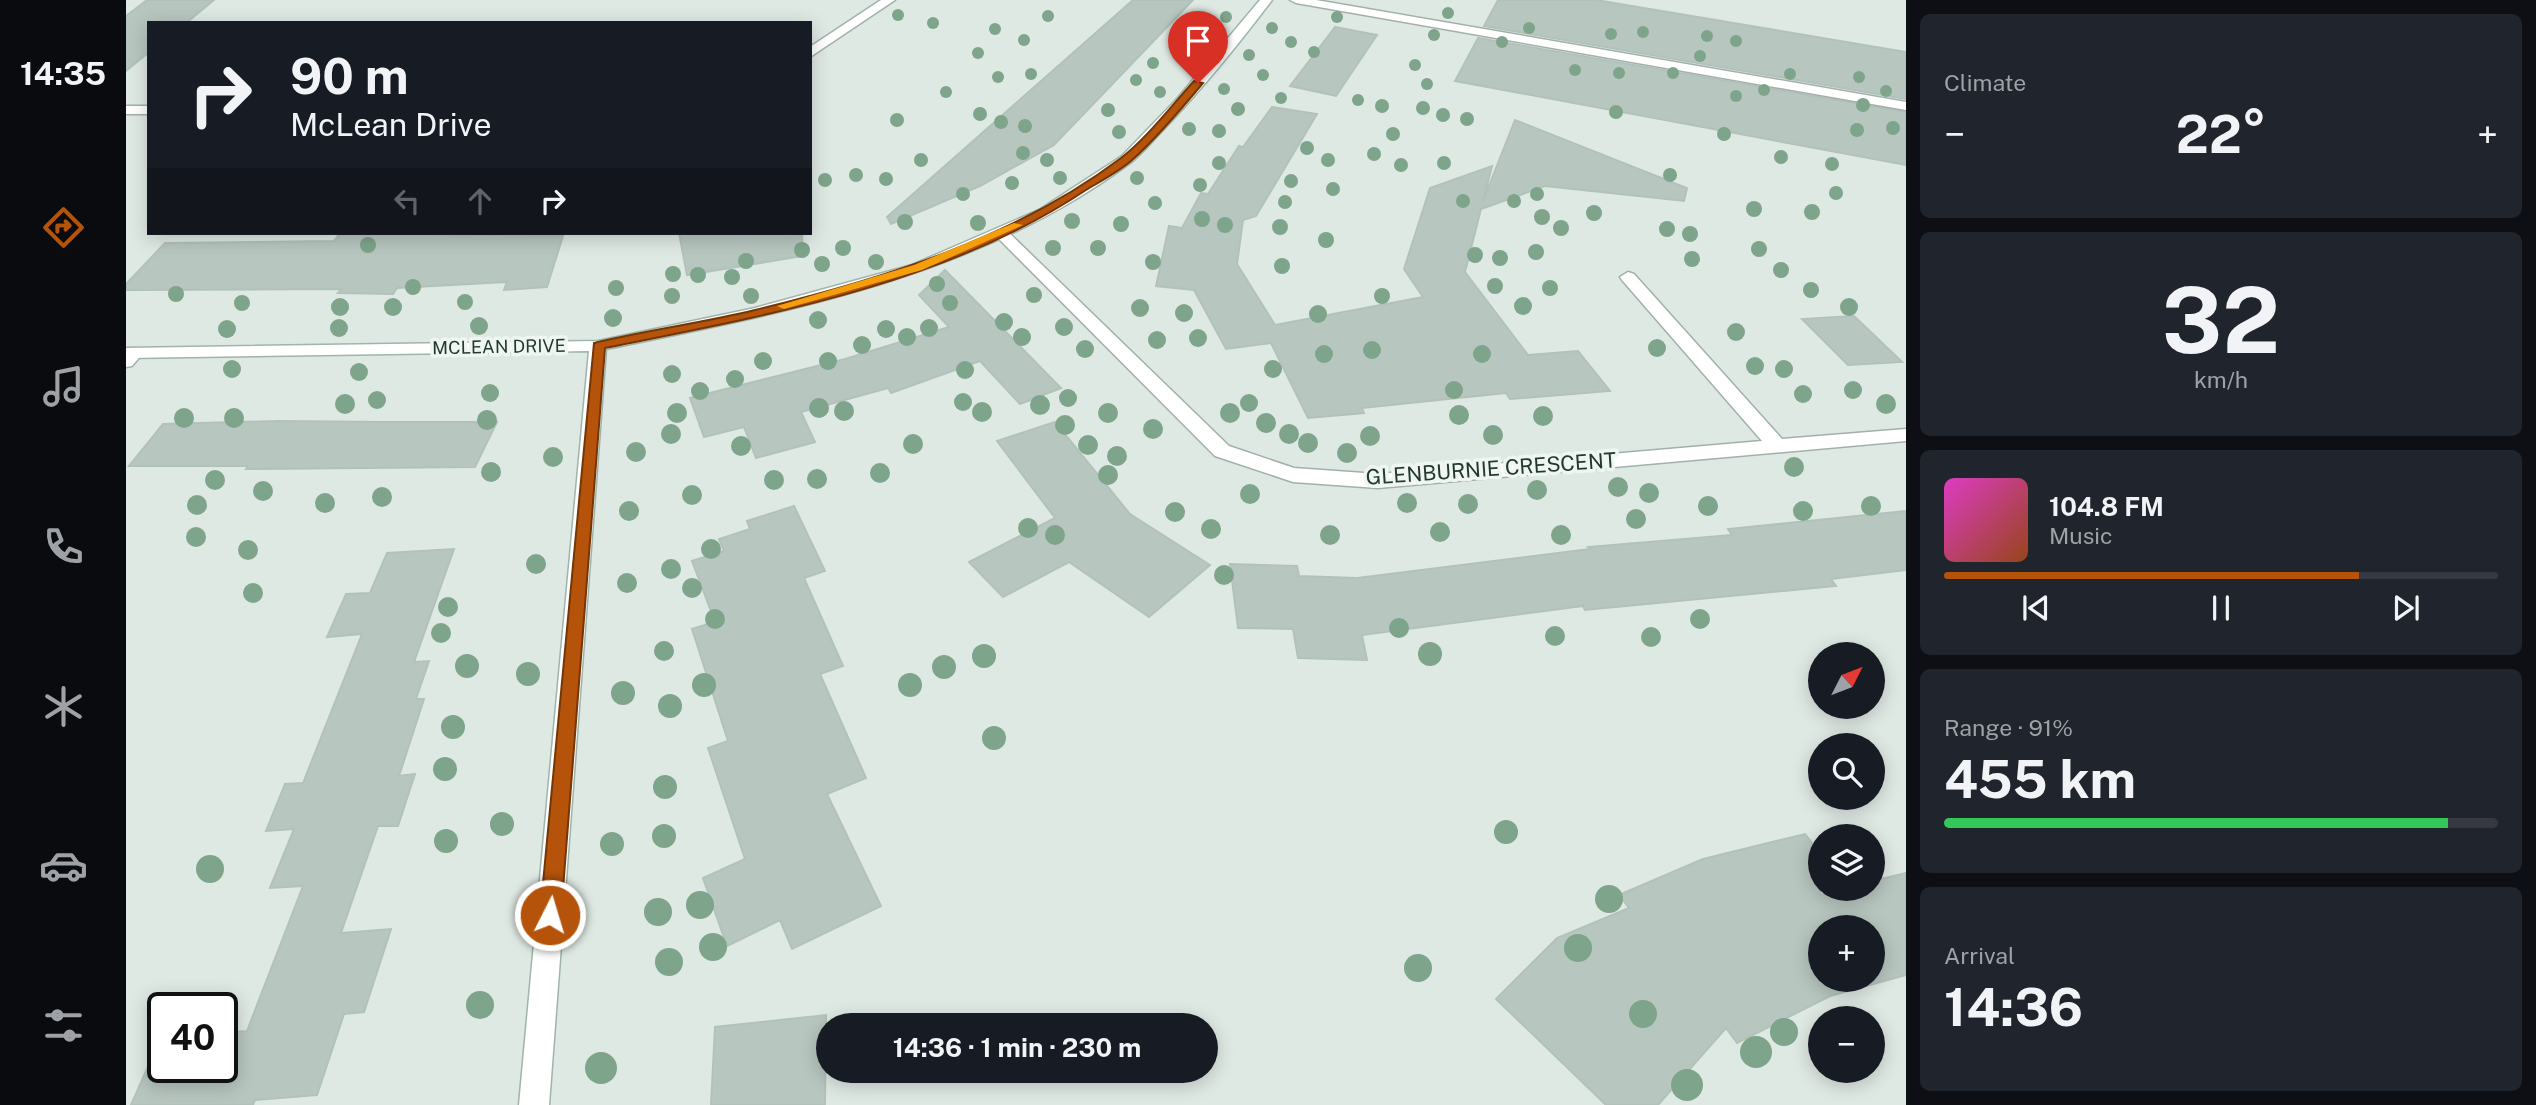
<!DOCTYPE html>
<meta charset="utf-8">
<style>
body{margin:0;font-family:"Public Sans",sans-serif;background:#20242c;color:#f1f3f6;height:100vh;display:flex;flex-direction:column;font-size:26px;white-space:nowrap}
*{box-sizing:border-box;margin:0}
p{font-size:23px;color:#9ea1a6}
.icon{flex:none;width:38px;height:38px;fill:none;stroke:currentColor;stroke-width:2;stroke-linecap:round;stroke-linejoin:round}
.map{position:relative;flex:1;overflow:hidden}
.drawer{display:flex;flex-direction:column;gap:14px;padding:14px;background:#0d0f14;width:630px}
.drawer>*{flex:none}
.guide{position:absolute;left:21px;top:21px;width:665px;height:214px;border-radius:0px;box-shadow:0 4px 18px #0003;background:#171b24;color:#f1f3f6;overflow:hidden}
.needle{width:46px;rotate:48deg}
.fabs{position:absolute;left:1682px;top:642px;display:grid;gap:14px}
.fabs a{display:grid;place-items:center;width:77px;height:77px;border-radius:50%;background:#171b24;box-shadow:0 4px 18px #0003;font-size:35px}
.speed{position:absolute;left:21px;top:992px;display:flex;gap:14px;font-size:35px;font-weight:700;text-align:center}
.speed>*{display:grid;place-content:center;width:91px;height:91px;border-radius:50%;background:#171b24;box-shadow:0 4px 18px #0003;line-height:1}
.speed .limit{border:4px solid #111;border-radius:10px;background:#fff;color:#111}
.pin{position:absolute;display:grid;place-items:center;width:60px;height:60px;color:#fff;margin:-72px -30px;border-radius:50% 50% 50% 0;rotate:-45deg;box-shadow:0 0 7px #0007}
.pin .icon{rotate:45deg}
.me{position:absolute;width:77px;margin:-38px;rotate:5deg;stroke-linejoin:round;filter:drop-shadow(0 0 5px #0008)}
.turn{display:flex;align-items:center;gap:24px;height:147px;padding:0 28px;font-size:32px}
.turn .icon{width:91px;height:91px;stroke-width:2.5}
.turn b{display:block;font-size:49px;line-height:60px}
.lanes{display:flex;align-items:center;height:66px;padding:0 28px;background:#0003;justify-content:center;gap:35px;direction:ltr}
.lanes .off{opacity:.35}
.big{font-size:52px;font-weight:700;line-height:1.1}
.drawer .widget{flex:1;display:flex;flex-direction:column;justify-content:center;gap:10px;min-width:0;padding:0 24px;border-radius:10px;background:#20242c}
.drawer .dial{align-items:center;gap:0}
.dial b{font-size:91px;line-height:1}
.song{display:flex;align-items:center;gap:21px}
.cover{width:84px;height:84px;border-radius:10px;background:linear-gradient(135deg,hsl(310 70% 55%),hsl(20 70% 35%))}
.played{height:7px;border-radius:4px;background:linear-gradient(90deg,#b45309 75%,#363941 75%)}
.keys{display:flex;justify-content:space-around;direction:ltr}
.heat{display:flex;justify-content:space-between;align-items:center;font-size:38px;direction:ltr}
.charge{height:10px;border-radius:5px;background:linear-gradient(90deg,#34c759 91%,#363941 0)}
.trip{position:absolute;left:690px;top:1013px;width:402px;height:70px;border-radius:35px;background:#171b24;box-shadow:0 4px 18px #0003;font-weight:700;line-height:70px;text-align:center}
main{display:flex;flex:1;min-height:0}
.menu{display:flex;flex-direction:column;width:126px;justify-content:space-around;align-items:center;background:#090b0e;color:#9ea1a6}
.menu .icon{width:49px;height:49px}
.menu .selected{color:#b45309}
.menu b{font-size:32px;color:#f1f3f6}
.map>svg:first-child{display:block}
.building{fill:#b8c6c0;stroke:#b2c2bb;stroke-width:2;fill-rule:evenodd}
.lines{fill:none;stroke-linecap:round;stroke-linejoin:round}
.street-casing{stroke:#a3b0aa;stroke-width:3}
.secondary-casing{stroke:#9fb4ab;stroke-width:3}
.street{fill:#fff;fill-rule:evenodd}
.secondary{fill:#fff;fill-rule:evenodd}
.tree{fill:#7ea48b}
.route{fill:#b45309;stroke:#753606;stroke-width:2}
.slow{fill:#f59e0b}
.labels{text-anchor:middle;stroke-width:7;stroke-linejoin:round;paint-order:stroke}
.far-street-label{font-size:18px;fill:#223830;stroke:#eff6f2}
.street-label{font-size:21px;fill:#223830;stroke:#eff6f2}
</style>
<main>
<nav class="menu">
<b>14:35</b>
<svg class="icon selected" aria-label="directions" viewBox="0 0 24 24"><path d="M12 3l9 9-9 9-9-9zM9 14v-3h6M13 9l2 2-2 2"/></svg>
<svg class="icon" aria-label="music" viewBox="0 0 24 24"><path d="M9 18V5l10-2v13"/><circle cx="6" cy="18" r="3"/><circle cx="16" cy="16" r="3"/></svg>
<svg class="icon" aria-label="phone" viewBox="0 0 24 24"><path d="M5 4h4l2 5-3 2q2 4 5 5l2-3 5 2v4C11 20 4 13 5 4z"/></svg>
<svg class="icon" aria-label="climate" viewBox="0 0 24 24"><path d="M12 3v18M4 7l16 10M4 17L20 7"/></svg>
<svg class="icon" aria-label="car" viewBox="0 0 24 24"><path d="M5 17H2v-5l4-1 3-4h7l3 4 3 1v5h-3M9 17h6M6 11h13"/><circle cx="7" cy="17" r="2"/><circle cx="17" cy="17" r="2"/></svg>
<svg class="icon" aria-label="filters" viewBox="0 0 24 24"><path d="M4 7h16M4 17h16"/><circle cx="9" cy="7" r="2"/><circle cx="15" cy="17" r="2"/></svg>
</nav>
<div class="map">
<svg width="1780" height="1105" viewBox="0 0 1780 1105">
<rect width="100%" height="100%" fill="#dfe9e4"/>
<g class="building">
<polygon points="21,0 88,0 60,23 23,23 23,52 0,71 0,16"/>
<polygon points="1007,0 1067,0 928,145 854,186 765,224 761,217"/>
<polygon points="1372,0 1470,0 1780,52 1780,99 1358,26"/>
<polygon points="1209,27 1251,35 1210,96 1164,86"/>
<polygon points="1352,38 1780,112 1780,165 1329,81"/>
<polygon points="1146,107 1191,114 1130,216 1117,220 1111,264 1149,325 1297,297 1278,269 1304,188 1366,166 1357,201 1389,120 1561,188 1558,201 1419,186 1355,209 1339,272 1402,355 1452,351 1484,391 1384,399 1380,393 1236,408 1238,413 1182,418 1145,343 1100,349 1068,290 1030,286 1043,226 1056,228 1075,193 1082,194 1113,146 1117,147"/>
<polygon points="214,233 437,236 421,287 378,290 381,282 271,288 267,294 212,293 216,289 0,290 0,284 39,243 208,241"/>
<polygon points="553,233 676,233 677,256 561,275"/>
<polygon points="819,270 935,388 894,404 854,361 765,393 762,388 675,412 689,442 630,458 618,427 578,437 564,398 719,359 823,327 793,295"/>
<polygon points="1728,316 1776,362 1722,365 1676,319"/>
<polygon points="153,421 256,422 371,422 349,467 120,469 122,466 3,466 37,424"/>
<polygon points="929,422 1004,514 1084,565 1023,617 943,562 877,597 843,562 929,518 871,441"/>
<polygon points="668,506 699,571 678,578 717,666 694,674 740,778 701,794 755,906 666,949 654,920 601,946 577,878 619,859 582,748 602,741 566,629 589,622 566,561 598,551 593,539 624,529 621,521"/>
<polygon points="1780,511 1780,570 1705,579 1710,586 1459,610 1457,606 1236,635 1241,660 1172,658 1167,629 1112,628 1104,564 1171,566 1173,576 1231,578 1464,549 1462,547 1606,535 1602,529"/>
<polygon points="328,549 288,662 303,661 290,699 298,699 273,776 289,774 272,826 252,826 215,933 265,929 238,1012 218,1014 191,1095 129,1100 127,1105 5,1105 35,1037 37,1068 96,1068 96,1033 121,1031 177,886 144,888 168,829 140,831 159,784 177,783 236,634 201,637 220,594 244,593 261,553"/>
<path d="M1679,834l15,19v42l24,-6h28v-8l34,-8v102l-76,21 -93,47 -11,-15 -68,77h-52l-110,-106 61,-61 72,-30 -10,-13 84,-36zM1694,928h52v52h-52z"/>
<polygon points="700,1015 699,1105 585,1105 589,1027"/>
</g>
<g class="lines">
<defs>
<g id="street">
<polygon points="755,0 769,0 684,57 684,47"/>
<polygon points="1164,0 1190,0 1780,102 1780,110 1170,3"/>
<rect x="0" y="106" width="23" height="8"/>
<polygon points="875,228 880,230 1103,446 1168,468 1252,474 1636,441 1496,280 1494,277 1502,272 1508,274 1656,439 1780,429 1780,441 1252,488 1167,482 1089,456 870,236 867,233 870,230"/>
<polygon points="8,348 17,353 6,366 0,367 0,351"/>
</g>
<path id="secondary" d="M1134,0h12c-34,45 -70,89 -109,130 -11,11 -21,24 -33,33 -152,113 -343,149 -524,186l-57,756h-30l70,-754 -463,7v-10l472,-7 157,-33 157,-43 127,-55 83,-54 54,-56z"/>
</defs>
<use href="#street" class="street-casing"/>
<use href="#secondary" class="secondary-casing"/>
<use href="#street" class="street"/>
<use href="#secondary" class="secondary"/>
</g>
<g class="tree">
<circle cx="1322" cy="13" r="6"/>
<circle cx="772" cy="15" r="6"/>
<circle cx="922" cy="16" r="6"/>
<circle cx="1100" cy="17" r="6"/>
<circle cx="1211" cy="17" r="6"/>
<circle cx="1061" cy="21" r="6"/>
<circle cx="807" cy="23" r="6"/>
<circle cx="1146" cy="28" r="6"/>
<circle cx="1403" cy="28" r="6"/>
<circle cx="869" cy="29" r="6"/>
<circle cx="1517" cy="32" r="6"/>
<circle cx="1485" cy="34" r="6"/>
<circle cx="1308" cy="35" r="6"/>
<circle cx="1581" cy="36" r="6"/>
<circle cx="898" cy="40" r="6"/>
<circle cx="1610" cy="41" r="6"/>
<circle cx="1165" cy="42" r="6"/>
<circle cx="1376" cy="42" r="6"/>
<circle cx="1188" cy="52" r="6"/>
<circle cx="852" cy="53" r="6"/>
<circle cx="1067" cy="55" r="6"/>
<circle cx="1123" cy="55" r="6"/>
<circle cx="1574" cy="56" r="6"/>
<circle cx="1027" cy="63" r="6"/>
<circle cx="1289" cy="65" r="6"/>
<circle cx="1449" cy="70" r="6"/>
<circle cx="1493" cy="73" r="6"/>
<circle cx="1547" cy="73" r="6"/>
<circle cx="905" cy="74" r="6"/>
<circle cx="1664" cy="74" r="6"/>
<circle cx="1137" cy="75" r="6"/>
<circle cx="872" cy="77" r="6"/>
<circle cx="1733" cy="77" r="6"/>
<circle cx="1010" cy="80" r="6"/>
<circle cx="1301" cy="84" r="6"/>
<circle cx="1098" cy="89" r="6"/>
<circle cx="1638" cy="90" r="6"/>
<circle cx="1760" cy="91" r="6"/>
<circle cx="820" cy="92" r="6"/>
<circle cx="1034" cy="92" r="6"/>
<circle cx="1610" cy="96" r="6"/>
<circle cx="1155" cy="98" r="6"/>
<circle cx="1232" cy="100" r="6"/>
<circle cx="1737" cy="105" r="7"/>
<circle cx="1256" cy="106" r="7"/>
<circle cx="1297" cy="108" r="7"/>
<circle cx="1112" cy="109" r="7"/>
<circle cx="982" cy="110" r="7"/>
<circle cx="1490" cy="112" r="7"/>
<circle cx="854" cy="114" r="7"/>
<circle cx="1317" cy="115" r="7"/>
<circle cx="1341" cy="119" r="7"/>
<circle cx="771" cy="120" r="7"/>
<circle cx="875" cy="122" r="7"/>
<circle cx="899" cy="126" r="7"/>
<circle cx="1767" cy="128" r="7"/>
<circle cx="1063" cy="129" r="7"/>
<circle cx="1731" cy="130" r="7"/>
<circle cx="1093" cy="131" r="7"/>
<circle cx="993" cy="132" r="7"/>
<circle cx="1267" cy="134" r="7"/>
<circle cx="1598" cy="134" r="7"/>
<circle cx="1181" cy="148" r="7"/>
<circle cx="897" cy="153" r="7"/>
<circle cx="1248" cy="154" r="7"/>
<circle cx="1655" cy="157" r="7"/>
<circle cx="795" cy="160" r="7"/>
<circle cx="921" cy="160" r="7"/>
<circle cx="1202" cy="160" r="7"/>
<circle cx="1093" cy="163" r="7"/>
<circle cx="1318" cy="163" r="7"/>
<circle cx="1706" cy="164" r="7"/>
<circle cx="1275" cy="165" r="7"/>
<circle cx="730" cy="175" r="7"/>
<circle cx="1544" cy="175" r="7"/>
<circle cx="934" cy="178" r="7"/>
<circle cx="1011" cy="178" r="7"/>
<circle cx="760" cy="179" r="7"/>
<circle cx="699" cy="180" r="7"/>
<circle cx="1165" cy="181" r="7"/>
<circle cx="886" cy="183" r="7"/>
<circle cx="1074" cy="185" r="7"/>
<circle cx="1207" cy="189" r="7"/>
<circle cx="1710" cy="193" r="7"/>
<circle cx="837" cy="194" r="7"/>
<circle cx="1411" cy="194" r="7"/>
<circle cx="1337" cy="201" r="7"/>
<circle cx="1388" cy="201" r="7"/>
<circle cx="1159" cy="202" r="7"/>
<circle cx="1029" cy="203" r="7"/>
<circle cx="1628" cy="209" r="8"/>
<circle cx="1686" cy="212" r="8"/>
<circle cx="1468" cy="213" r="8"/>
<circle cx="1416" cy="217" r="8"/>
<circle cx="1076" cy="219" r="8"/>
<circle cx="946" cy="221" r="8"/>
<circle cx="779" cy="222" r="8"/>
<circle cx="852" cy="223" r="8"/>
<circle cx="995" cy="224" r="8"/>
<circle cx="1099" cy="225" r="8"/>
<circle cx="1154" cy="227" r="8"/>
<circle cx="1435" cy="228" r="8"/>
<circle cx="1541" cy="229" r="8"/>
<circle cx="1564" cy="234" r="8"/>
<circle cx="1200" cy="240" r="8"/>
<circle cx="242" cy="245" r="8"/>
<circle cx="717" cy="248" r="8"/>
<circle cx="927" cy="248" r="8"/>
<circle cx="972" cy="248" r="8"/>
<circle cx="1633" cy="249" r="8"/>
<circle cx="676" cy="250" r="8"/>
<circle cx="1410" cy="252" r="8"/>
<circle cx="1349" cy="255" r="8"/>
<circle cx="1374" cy="258" r="8"/>
<circle cx="1566" cy="259" r="8"/>
<circle cx="620" cy="261" r="8"/>
<circle cx="750" cy="262" r="8"/>
<circle cx="1027" cy="262" r="8"/>
<circle cx="696" cy="264" r="8"/>
<circle cx="1156" cy="266" r="8"/>
<circle cx="1655" cy="270" r="8"/>
<circle cx="547" cy="274" r="8"/>
<circle cx="572" cy="275" r="8"/>
<circle cx="606" cy="277" r="8"/>
<circle cx="811" cy="284" r="8"/>
<circle cx="1369" cy="286" r="8"/>
<circle cx="287" cy="287" r="8"/>
<circle cx="490" cy="288" r="8"/>
<circle cx="1424" cy="288" r="8"/>
<circle cx="1685" cy="290" r="8"/>
<circle cx="50" cy="294" r="8"/>
<circle cx="908" cy="295" r="8"/>
<circle cx="546" cy="296" r="8"/>
<circle cx="625" cy="296" r="8"/>
<circle cx="1256" cy="296" r="8"/>
<circle cx="339" cy="302" r="8"/>
<circle cx="116" cy="303" r="8"/>
<circle cx="824" cy="303" r="8"/>
<circle cx="1397" cy="306" r="9"/>
<circle cx="214" cy="307" r="9"/>
<circle cx="267" cy="307" r="9"/>
<circle cx="1723" cy="307" r="9"/>
<circle cx="1014" cy="308" r="9"/>
<circle cx="1058" cy="313" r="9"/>
<circle cx="1192" cy="314" r="9"/>
<circle cx="487" cy="318" r="9"/>
<circle cx="692" cy="320" r="9"/>
<circle cx="878" cy="322" r="9"/>
<circle cx="353" cy="326" r="9"/>
<circle cx="938" cy="327" r="9"/>
<circle cx="213" cy="328" r="9"/>
<circle cx="803" cy="328" r="9"/>
<circle cx="101" cy="329" r="9"/>
<circle cx="760" cy="329" r="9"/>
<circle cx="1610" cy="332" r="9"/>
<circle cx="781" cy="337" r="9"/>
<circle cx="896" cy="337" r="9"/>
<circle cx="1072" cy="338" r="9"/>
<circle cx="1031" cy="340" r="9"/>
<circle cx="736" cy="345" r="9"/>
<circle cx="1531" cy="348" r="9"/>
<circle cx="959" cy="349" r="9"/>
<circle cx="1246" cy="350" r="9"/>
<circle cx="1198" cy="354" r="9"/>
<circle cx="1356" cy="354" r="9"/>
<circle cx="637" cy="361" r="9"/>
<circle cx="702" cy="361" r="9"/>
<circle cx="1629" cy="366" r="9"/>
<circle cx="106" cy="369" r="9"/>
<circle cx="1147" cy="369" r="9"/>
<circle cx="1658" cy="369" r="9"/>
<circle cx="839" cy="370" r="9"/>
<circle cx="233" cy="372" r="9"/>
<circle cx="546" cy="374" r="9"/>
<circle cx="609" cy="379" r="9"/>
<circle cx="1328" cy="390" r="9"/>
<circle cx="1727" cy="390" r="9"/>
<circle cx="574" cy="391" r="9"/>
<circle cx="364" cy="393" r="9"/>
<circle cx="1677" cy="394" r="9"/>
<circle cx="942" cy="398" r="9"/>
<circle cx="251" cy="400" r="9"/>
<circle cx="837" cy="402" r="9"/>
<circle cx="1123" cy="403" r="9"/>
<circle cx="219" cy="404" r="10"/>
<circle cx="1760" cy="404" r="10"/>
<circle cx="914" cy="405" r="10"/>
<circle cx="693" cy="408" r="10"/>
<circle cx="718" cy="411" r="10"/>
<circle cx="856" cy="412" r="10"/>
<circle cx="551" cy="413" r="10"/>
<circle cx="982" cy="413" r="10"/>
<circle cx="1104" cy="413" r="10"/>
<circle cx="1333" cy="415" r="10"/>
<circle cx="1417" cy="416" r="10"/>
<circle cx="58" cy="418" r="10"/>
<circle cx="108" cy="418" r="10"/>
<circle cx="361" cy="420" r="10"/>
<circle cx="1140" cy="423" r="10"/>
<circle cx="939" cy="425" r="10"/>
<circle cx="1027" cy="429" r="10"/>
<circle cx="545" cy="434" r="10"/>
<circle cx="1163" cy="434" r="10"/>
<circle cx="1367" cy="435" r="10"/>
<circle cx="1244" cy="436" r="10"/>
<circle cx="1182" cy="443" r="10"/>
<circle cx="787" cy="444" r="10"/>
<circle cx="962" cy="445" r="10"/>
<circle cx="615" cy="446" r="10"/>
<circle cx="510" cy="452" r="10"/>
<circle cx="1221" cy="453" r="10"/>
<circle cx="991" cy="456" r="10"/>
<circle cx="427" cy="457" r="10"/>
<circle cx="1668" cy="467" r="10"/>
<circle cx="365" cy="472" r="10"/>
<circle cx="754" cy="473" r="10"/>
<circle cx="982" cy="475" r="10"/>
<circle cx="691" cy="479" r="10"/>
<circle cx="89" cy="480" r="10"/>
<circle cx="648" cy="480" r="10"/>
<circle cx="1492" cy="487" r="10"/>
<circle cx="1411" cy="490" r="10"/>
<circle cx="137" cy="491" r="10"/>
<circle cx="1523" cy="493" r="10"/>
<circle cx="1124" cy="494" r="10"/>
<circle cx="566" cy="495" r="10"/>
<circle cx="256" cy="497" r="10"/>
<circle cx="199" cy="503" r="10"/>
<circle cx="1281" cy="503" r="10"/>
<circle cx="1342" cy="504" r="10"/>
<circle cx="71" cy="505" r="10"/>
<circle cx="1582" cy="506" r="10"/>
<circle cx="1745" cy="506" r="10"/>
<circle cx="503" cy="511" r="10"/>
<circle cx="1677" cy="511" r="10"/>
<circle cx="1049" cy="512" r="10"/>
<circle cx="1510" cy="519" r="10"/>
<circle cx="902" cy="528" r="10"/>
<circle cx="1085" cy="529" r="10"/>
<circle cx="1314" cy="532" r="10"/>
<circle cx="929" cy="535" r="10"/>
<circle cx="1204" cy="535" r="10"/>
<circle cx="1435" cy="535" r="10"/>
<circle cx="70" cy="537" r="10"/>
<circle cx="585" cy="549" r="10"/>
<circle cx="122" cy="550" r="10"/>
<circle cx="410" cy="564" r="10"/>
<circle cx="545" cy="569" r="10"/>
<circle cx="1098" cy="575" r="10"/>
<circle cx="501" cy="583" r="10"/>
<circle cx="566" cy="588" r="10"/>
<circle cx="127" cy="593" r="10"/>
<circle cx="322" cy="607" r="10"/>
<circle cx="589" cy="619" r="10"/>
<circle cx="1574" cy="619" r="10"/>
<circle cx="1273" cy="628" r="10"/>
<circle cx="315" cy="633" r="10"/>
<circle cx="1429" cy="636" r="10"/>
<circle cx="1525" cy="637" r="10"/>
<circle cx="538" cy="651" r="10"/>
<circle cx="1304" cy="654" r="12"/>
<circle cx="858" cy="656" r="12"/>
<circle cx="341" cy="666" r="12"/>
<circle cx="818" cy="667" r="12"/>
<circle cx="402" cy="674" r="12"/>
<circle cx="578" cy="685" r="12"/>
<circle cx="784" cy="685" r="12"/>
<circle cx="497" cy="693" r="12"/>
<circle cx="544" cy="706" r="12"/>
<circle cx="327" cy="727" r="12"/>
<circle cx="868" cy="738" r="12"/>
<circle cx="319" cy="769" r="12"/>
<circle cx="539" cy="787" r="12"/>
<circle cx="376" cy="824" r="12"/>
<circle cx="1380" cy="832" r="12"/>
<circle cx="538" cy="836" r="12"/>
<circle cx="320" cy="841" r="12"/>
<circle cx="486" cy="844" r="12"/>
<circle cx="84" cy="869" r="14"/>
<circle cx="1483" cy="899" r="14"/>
<circle cx="574" cy="905" r="14"/>
<circle cx="532" cy="912" r="14"/>
<circle cx="587" cy="947" r="14"/>
<circle cx="1452" cy="948" r="14"/>
<circle cx="543" cy="962" r="14"/>
<circle cx="1292" cy="968" r="14"/>
<circle cx="354" cy="1005" r="14"/>
<circle cx="1517" cy="1014" r="14"/>
<circle cx="1658" cy="1032" r="14"/>
<circle cx="1630" cy="1052" r="16"/>
<circle cx="475" cy="1068" r="16"/>
<circle cx="1561" cy="1085" r="16"/>
</g>
<path class="route" d="M1068,81l9,2c-20,24 -49,58 -72,78 -13,11 -30,20 -45,29 -141,94 -317,125 -481,158l-44,567 -3,7 -8,2 -7,-2 -3,-7 54,-572c53,-13 108,-20 161,-33 128,-31 260,-72 366,-152 26,-20 51,-53 73,-77z"/>
<polygon class="slow" points="888,223 897,225 796,270 658,309 651,306 788,265"/>
<g class="labels">
<g class="far-street-label">
<text transform="translate(373 347) rotate(-1)" y="6">MCLEAN DRIVE</text>
</g>
<g class="street-label">
<text transform="translate(1365 469) rotate(-4)" y="7">GLENBURNIE CRESCENT</text>
</g>
</g>
</svg>
<div class="fabs">
<a><svg class="needle" viewBox="-14 -14 28 28"><path d="M0-13l5 13h-10z" fill="#e53935"/><path d="M0 13l5-13h-10z" fill="#9ea1a6"/></svg></a>
<a><svg class="icon" aria-label="search" viewBox="0 0 24 24"><circle cx="10" cy="10" r="6"/><path d="M15 15l6 6"/></svg></a>
<a><svg class="icon" aria-label="layers" viewBox="0 0 24 24"><path d="M12 4l9 5-9 5-9-5zM3 14l9 5 9-5"/></svg></a>
<a>+</a>
<a>−</a>
</div>
<div class="speed"><div class="limit">40</div></div>
<div class="pin" style="left:1072px;top:83px;background:#d93025"><svg class="icon" aria-label="arrive" viewBox="0 0 24 24"><path d="M6 21V4h12l-3 4 3 4H6"/></svg></div>
<svg class="me" style="left:424px;top:915px" viewBox="-20 -20 40 40"><circle r="17" fill="#b45309" stroke="#fff" stroke-width="3"/><path d="M0-11L8 9 0 5-8 9z" fill="#fff"/></svg>
<div class="trip">14:36 · 1 min · 230 m</div>
<div class="guide">
<div class="turn"><svg class="icon" aria-label="right" viewBox="0 0 24 24"><path d="M7 20v-9h11M14 6l5 5-5 5"/></svg><div><b>90 m</b>McLean Drive</div></div>
<div class="lanes"><svg class="icon off" aria-label="left" viewBox="0 0 24 24"><path d="M17 20v-9H6M10 6l-5 5 5 5"/></svg><svg class="icon off" aria-label="ahead" viewBox="0 0 24 24"><path d="M12 20V5M6 11l6-6 6 6"/></svg><svg class="icon" aria-label="right" viewBox="0 0 24 24"><path d="M7 20v-9h11M14 6l5 5-5 5"/></svg></div>
</div>
</div>
<section class="drawer">
<div class="widget"><p>Climate</p>
<div class="heat"><a>−</a><b class="big">22°</b><a>+</a></div>
</div>
<div class="widget dial"><b>32</b><p>km/h</p></div>
<div class="widget">
<div class="song"><i class="cover"></i><div><b>104.8 FM</b><p>Music</p></div></div>
<div class="played"></div>
<div class="keys"><svg class="icon" aria-label="previous" viewBox="0 0 24 24"><path d="M18 5L8 12l10 7zM5 5v14"/></svg><svg class="icon" aria-label="pause" viewBox="0 0 24 24"><path d="M8 5v14M16 5v14"/></svg><svg class="icon" aria-label="next" viewBox="0 0 24 24"><path d="M6 5l10 7-10 7zM19 5v14"/></svg></div>
</div>
<div class="widget"><p>Range · 91%</p><b class="big">455 km</b><div class="charge"></div></div>
<div class="widget"><p>Arrival</p><b class="big">14:36</b></div>
</section>
</main>
